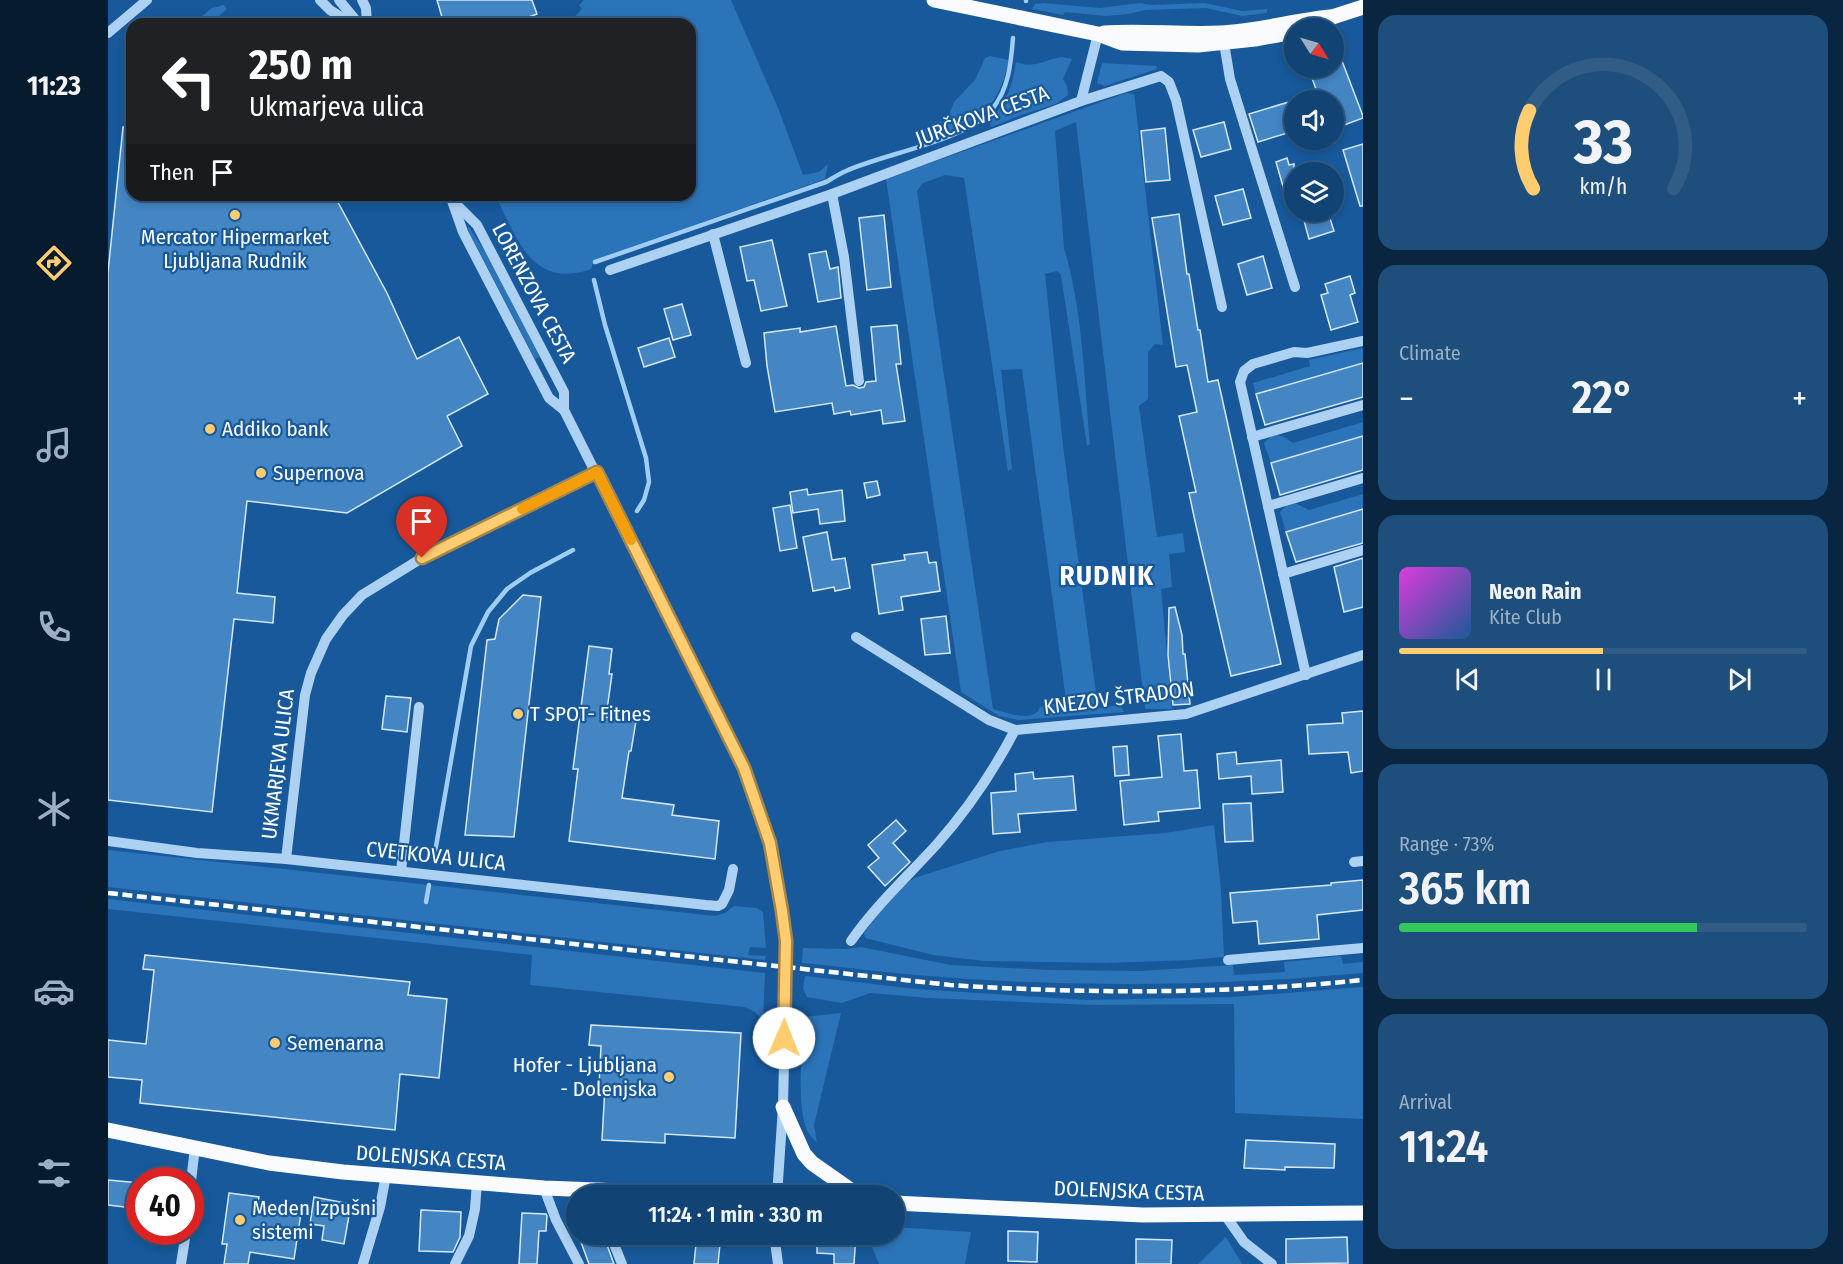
<!DOCTYPE html>
<meta charset="utf-8">
<style>
body{margin:0;font-family:"Fira Sans Condensed",sans-serif;background:#1e4e7c;color:#f1f3f6;height:100vh;display:flex;flex-direction:column;font-size:22px;white-space:nowrap}
*{box-sizing:border-box;margin:0}
p{font-size:20px;color:#9cb0c5}
.icon{flex:none;width:33px;height:33px;fill:none;stroke:currentColor;stroke-width:2;stroke-linecap:round;stroke-linejoin:round}
.map{position:relative;flex:1;overflow:hidden}
.details{display:flex;flex-direction:column;gap:15px;padding:15px;background:#092540;width:480px}
.details>*{flex:none}
.banner{position:absolute;left:18px;top:18px;width:570px;height:183px;border-radius:18px;box-shadow:0 3px 9px #0003,0 0 0 2px #305c86;background:#202124;color:#fff;overflow:hidden}
.needle{width:39px;rotate:127deg}
.fabs{position:absolute;left:1176px;top:18px;display:grid;gap:12px}
.fabs a{display:grid;place-items:center;width:60px;height:60px;border-radius:50%;background:#114374;box-shadow:0 3px 9px #0003,0 0 0 2px #305c86;font-size:30px}
.speed{position:absolute;left:18px;top:1167px;display:flex;gap:12px;font-size:30px;font-weight:700;text-align:center}
.speed>*{display:grid;place-content:center;width:78px;height:78px;border-radius:50%;background:#114374;box-shadow:0 3px 9px #0003,0 0 0 2px #305c86;line-height:1}
.speed .limit{border:9px solid #d22;background:#fff;color:#111}
.pin{position:absolute;display:grid;place-items:center;width:51px;height:51px;color:#fff;margin:-62px -26px;border-radius:50% 50% 50% 0;rotate:-45deg;box-shadow:0 0 6px #0007}
.pin .icon{rotate:45deg}
.me{position:absolute;width:66px;margin:-33px;rotate:1deg;stroke-linejoin:round;filter:drop-shadow(0 0 4px #0008)}
.turn{display:flex;align-items:center;gap:21px;height:126px;padding:0 24px;font-size:27px}
.turn .icon{width:78px;height:78px;stroke-width:2.5}
.turn b{display:block;font-size:42px;line-height:51px}
.then{display:flex;align-items:center;height:57px;padding:0 24px;background:#0003;gap:12px;font-size:22px}
.big{font-size:45px;font-weight:600;line-height:1.1}
.details .card{flex:1;display:flex;flex-direction:column;justify-content:center;gap:9px;min-width:0;padding:0 21px;border-radius:18px;background:#1e4e7c}
.details .dial{align-items:center;gap:0}
.dial svg{height:156px;overflow:visible;fill:none;stroke:#305c86;stroke-width:7;stroke-linecap:round;text-anchor:middle}
.dial text{fill:#f1f3f6;stroke:none}
.song{display:flex;align-items:center;gap:18px}
.cover{width:72px;height:72px;border-radius:9px;background:linear-gradient(135deg,hsl(300 70% 55%),hsl(210 70% 35%))}
.played{height:6px;border-radius:3px;background:linear-gradient(90deg,#ffcc6f 50%,#305c86 50%)}
.keys{display:flex;justify-content:space-around;direction:ltr}
.heat{display:flex;justify-content:space-between;align-items:center;font-size:33px;direction:ltr}
.charge{height:9px;border-radius:4px;background:linear-gradient(90deg,#34c759 73%,#305c86 0)}
.trip{position:absolute;left:458px;top:1185px;width:339px;height:60px;border-radius:30px;background:#114374;box-shadow:0 3px 9px #0003,0 0 0 2px #305c86;font-weight:600;line-height:60px;text-align:center}
main{display:flex;flex:1;min-height:0}
.tab-bar{display:flex;flex-direction:column;width:108px;justify-content:space-around;align-items:center;background:#071b2e;color:#9cb0c5}
.tab-bar .icon{width:42px;height:42px}
.tab-bar .current{color:#ffcc6f}
.tab-bar b{font-size:27px;color:#f1f3f6}
.map>svg:first-child{display:block}
.green{fill:#2b74b9;fill-rule:evenodd}
.lines{fill:none;stroke-linecap:round;stroke-linejoin:round}
.stream{stroke:#a0cdf4;stroke-width:4.5}
.building{fill:#4485c4;stroke:#d5e9fc;stroke-width:1.5}
.minor{stroke:#add1f2;stroke-width:10}
.major{stroke:#f9fbff;stroke-width:15}
.rail{stroke:#fff;stroke-width:4.5;stroke-dasharray:10 4.5;stroke-linecap:butt}
.route-casing{stroke:#a68548;stroke-width:15}
.route{stroke:#ffcc6f;stroke-width:10}
.slow{stroke:#f59e0b;stroke-width:10}
.poi-dot{fill:#ffcc6f;stroke:#17599b;stroke-width:2}
.labels{text-anchor:middle;stroke-width:4.5;stroke-linejoin:round;paint-order:stroke}
.street-label{font-size:21px;fill:#fff;stroke:#17599b}
.poi-label{font-size:21px;fill:#fff;stroke:#17599b;text-anchor:start}
.district-label{font-size:27px;font-weight:bold;letter-spacing:1.5px;fill:#fff;stroke:#17599b}
</style>
<main>
<nav class="tab-bar">
<b>11:23</b>
<svg class="icon current" aria-label="directions" viewBox="0 0 24 24"><path d="M12 3l9 9-9 9-9-9zM9 14v-3h6M13 9l2 2-2 2"/></svg>
<svg class="icon" aria-label="music" viewBox="0 0 24 24"><path d="M9 18V5l10-2v13"/><circle cx="6" cy="18" r="3"/><circle cx="16" cy="16" r="3"/></svg>
<svg class="icon" aria-label="phone" viewBox="0 0 24 24"><path d="M5 4h4l2 5-3 2q2 4 5 5l2-3 5 2v4C11 20 4 13 5 4z"/></svg>
<svg class="icon" aria-label="climate" viewBox="0 0 24 24"><path d="M12 3v18M4 7l16 10M4 17L20 7"/></svg>
<svg class="icon" aria-label="car" viewBox="0 0 24 24"><path d="M5 17H2v-5l4-1 3-4h7l3 4 3 1v5h-3M9 17h6M6 11h13"/><circle cx="7" cy="17" r="2"/><circle cx="17" cy="17" r="2"/></svg>
<svg class="icon" aria-label="filters" viewBox="0 0 24 24"><path d="M4 7h16M4 17h16"/><circle cx="9" cy="7" r="2"/><circle cx="15" cy="17" r="2"/></svg>
</nav>
<div class="map">
<svg width="1255" height="1264" viewBox="0 0 1255 1264">
<rect width="100%" height="100%" fill="#17599b"/>
<g class="green">
<path d="M476,0h147l47,108 25,67 16,-3 9,-8 -3,15 -231,81 -3,9c-59,21 -74,-31 -96,-74h195v-171h-147l17,-7 11,4 11,-12 -3,-4z"/>
<polygon points="935,3 992,8 1032,3 1044,5 1097,3 1134,11 1159,9 1159,13 1134,16 1098,8 1037,10 1020,14 998,16 957,12 955,15 924,9 927,4"/>
<polygon points="116,5 119,9 110,17 173,24 128,24 91,20 90,24 84,24 104,8"/>
<path d="M882,56l19,4c-14,62 -39,61 -91,85l-3,-11 20,-11 12,-3 7,-18 21,-22 10,-22z"/>
<path d="M954,57l10,2 -9,20 4,7 1,9 -12,9 -35,11 -30,12 -1,-5c15,-18 23,-36 26,-60 20,7 27,-2 46,-5z"/>
<polygon points="994,63 1049,66 1049,69 997,86 989,83"/>
<path d="M1018,93l8,1 1,7 28,244 -8,-1 -7,8v47l-9,7 18,131 26,-4 2,19 -16,2 3,33 -11,2 11,120h-27l-69,-587 -21,9 9,117c19,63 20,131 26,196l-3,2 -26,-171 -4,-4 -12,3 18,172 35,262 22,-3 4,7 -106,8 -19,-4 -38,-24 -75,-513zM837,175l19,3 44,293 4,-2 -11,-99 21,-1 44,332 -26,6c-6,17 -34,5 -47,2l-76,-518 6,-8z"/>
<polygon points="361,227 380,256 432,357 427,359 359,228"/>
<polygon points="1255,348 1255,363 1148,394 1145,383 1202,366 1201,360"/>
<path d="M1255,422v14l-92,27 -7,-20c12,-12 16,-9 29,0z"/>
<polygon points="1255,494 1255,509 1178,532 1172,512 1179,505 1187,503 1201,510"/>
<path d="M1106,825l7,65 3,67 -34,3 -85,3 -121,-2 -51,-6 -68,-17 -1,-5c12,-16 34,-49 53,-56l83,-26 47,-9 118,-9z"/>
<polygon points="0,850 607,916 617,913 626,906 649,908 655,912 658,948 642,947 640,955 658,956 657,960 0,887"/>
<polygon points="0,899 657,973 655,1021 647,1012 637,1007 422,985 424,955 0,909"/>
<path d="M753,947l90,18 99,5 90,1 93,-6 1,10 51,-3 -1,-10 57,-6 2,8 20,-2v11c-144,13 -289,15 -434,3 -42,-3 -85,-9 -127,-13l1,-15 44,1z"/>
<polygon points="697,976 808,989 979,1000 1125,997 1255,987 1255,1119 1127,1113 1126,1004 985,1005 820,998 762,993 734,1003 699,997 695,989"/>
<path d="M733,1013l-27,112 3,18c-3,-4 -7,-7 -9,-11 -13,-25 -5,-85 -4,-115z"/>
<polygon points="786,1227 863,1232 857,1264 771,1264 759,1235 786,1234"/>
<polygon points="1118,1237 1134,1264 1090,1264"/>
</g>
<g class="lines">
<g class="stream">
<polyline points="918,1 918,0"/>
<path d="M487,262l231,-80c7,-4 13,-8 20,-11 39,-18 122,-30 147,-63 16,-20 18,-46 20,-70"/>
<polyline points="486,280 497,325 538,458 541,482 536,500 529,511"/>
<polyline points="326,858 363,646 380,612 399,589 422,573 465,550"/>
<polyline points="318,902 321,885"/>
</g>
</g>
<g class="building">
<polygon points="329,0 424,0 429,14 402,24 336,24"/>
<polygon points="1226,40 1255,116 1255,118 1226,129 1226,100 1212,100 1201,70 1208,68 1226,68"/>
<polygon points="1184,101 1186,111 1186,131 1150,142 1141,114"/>
<polygon points="1116,122 1123,149 1093,157 1085,130"/>
<polygon points="15,127 24,128 24,195 226,195 279,293 309,359 351,337 380,394 339,416 354,446 239,513 139,501 129,593 167,597 165,623 126,619 104,812 0,800 0,272"/>
<polygon points="1057,128 1062,180 1038,182 1033,131"/>
<polygon points="1255,144 1255,206 1252,206 1235,150"/>
<polygon points="1179,158 1181,165 1186,164 1186,186 1176,190 1168,162"/>
<polygon points="1135,189 1143,218 1115,225 1107,196"/>
<polygon points="1211,212 1220,212 1226,231 1201,239 1195,217"/>
<polygon points="1071,214 1079,274 1081,274 1090,330 1092,330 1100,382 1110,380 1173,664 1123,676 1087,521 1081,493 1088,492 1071,416 1089,412 1079,365 1068,367 1044,218"/>
<polygon points="776,215 783,287 759,290 751,218"/>
<polygon points="664,240 679,306 653,311 646,280 639,281 632,247"/>
<polygon points="718,251 722,269 730,267 733,298 710,302 701,254"/>
<polygon points="1155,256 1164,288 1139,295 1130,264"/>
<polygon points="1242,276 1247,293 1242,295 1250,322 1223,330 1213,295 1220,293 1217,284"/>
<polygon points="574,304 583,335 565,340 556,309"/>
<polygon points="789,325 793,364 788,364 797,421 775,424 773,410 743,415 742,411 726,414 724,403 667,412 659,366 656,333 692,328 692,332 728,326 738,386 745,385 751,388 756,387 758,382 768,381 763,327"/>
<polygon points="561,338 567,357 536,367 530,348"/>
<polygon points="1255,363 1255,397 1157,425 1148,394"/>
<polygon points="1255,436 1255,470 1172,495 1163,463"/>
<polygon points="769,481 772,495 759,498 756,483"/>
<polygon points="699,489 700,495 734,490 737,521 712,524 710,509 685,513 682,492"/>
<polygon points="682,505 689,548 672,551 665,508"/>
<polygon points="1255,509 1255,543 1188,562 1178,532"/>
<polygon points="719,532 724,560 737,558 742,588 727,591 726,587 705,591 695,537"/>
<polygon points="819,552 821,563 828,562 832,591 793,597 795,610 771,614 764,565 797,560 796,555"/>
<polygon points="1255,558 1255,607 1236,612 1226,567"/>
<polygon points="415,595 433,597 406,837 357,835 379,640 387,639 391,619"/>
<polygon points="1067,607 1074,635 1075,654 1077,654 1082,704 1065,705 1060,655 1061,608"/>
<polygon points="838,616 842,653 817,655 813,619"/>
<polygon points="481,646 504,649 501,674 504,674 498,717 528,721 523,751 521,751 514,798 566,805 564,815 611,821 607,859 461,841 470,769 465,769"/>
<polygon points="278,696 303,698 299,732 274,729"/>
<polygon points="1255,711 1255,771 1243,773 1240,752 1201,754 1199,725 1235,723 1234,713"/>
<polygon points="1073,734 1076,771 1089,770 1092,808 1050,812 1051,821 1016,825 1012,781 1054,777 1050,736"/>
<polygon points="1019,746 1021,775 1007,776 1005,747"/>
<polygon points="1128,752 1129,764 1173,760 1175,792 1144,794 1143,776 1111,779 1109,754"/>
<polygon points="925,772 926,779 965,776 968,810 910,814 912,832 885,834 883,793 908,791 907,774"/>
<polygon points="1143,803 1145,841 1117,842 1115,804"/>
<polygon points="788,820 798,831 785,843 802,862 777,886 760,867 771,858 760,845"/>
<polygon points="1255,880 1255,910 1209,915 1211,939 1151,944 1149,921 1125,923 1122,893 1223,885 1223,883"/>
<polygon points="37,955 302,982 300,995 339,999 331,1078 292,1074 287,1130 32,1103 34,1080 0,1077 0,1040 38,1044 46,970 35,969"/>
<polygon points="483,1025 633,1033 627,1138 557,1134 557,1143 494,1140 497,1086 491,1086 493,1046 481,1045"/>
<polygon points="1138,1140 1227,1144 1226,1168 1177,1167 1177,1170 1136,1168"/>
<polygon points="0,1180 32,1183 32,1209 0,1205"/>
<polygon points="121,1193 151,1197 149,1207 193,1213 186,1259 142,1252 140,1264 116,1264 119,1244 114,1244"/>
<polygon points="206,1197 243,1204 236,1244 214,1240 216,1226 202,1224"/>
<polygon points="313,1210 353,1212 352,1237 345,1252 311,1251"/>
<polygon points="414,1213 438,1214 439,1216 438,1231 431,1231 429,1264 411,1264"/>
<polygon points="900,1231 930,1232 929,1262 900,1261"/>
<polygon points="470,1234 495,1234 506,1264 481,1264"/>
<polygon points="589,1234 613,1234 610,1264 586,1264"/>
<polygon points="709,1234 748,1234 746,1264 726,1264 726,1254 709,1253"/>
<polygon points="1239,1237 1240,1263 1178,1264 1178,1239"/>
<polygon points="1028,1239 1064,1240 1063,1264 1028,1264"/>
</g>
<g class="lines">
<g class="minor">
<polyline points="212,0 222,10 244,24"/>
<polyline points="231,0 251,24"/>
<polyline points="254,0 258,8 259,24"/>
<polyline points="0,33 39,0"/>
<polyline points="1115,37 1122,79 1187,287"/>
<polyline points="973,101 1053,76 1061,82 1068,100 1114,307"/>
<polyline points="724,194 736,257 751,381"/>
<polyline points="342,195 355,232 441,398 456,410 636,768 662,843 674,911 678,968 675,1107 669,1196"/>
<polyline points="348,204 369,225 456,392 456,410"/>
<polyline points="605,234 638,363"/>
<polyline points="502,270 724,194 973,101 990,34"/>
<polyline points="1144,437 1255,405"/>
<polyline points="1160,506 1255,478"/>
<polyline points="1175,574 1255,550"/>
<polyline points="748,637 881,720 907,730"/>
<polyline points="1198,675 1132,382 1136,371 1145,364 1186,352 1199,353 1255,341"/>
<polyline points="0,841 89,853 178,859 598,905 610,906 614,904 621,890 625,869"/>
<polyline points="178,859 197,695 203,673 218,639 235,615 254,595 314,558 489,472"/>
<polyline points="1246,862 1255,861"/>
<polyline points="293,871 311,707"/>
<path d="M743,941c25,-36 57,-65 86,-97 32,-36 56,-72 78,-114l171,-16 177,-59"/>
<polyline points="1120,960 1255,948"/>
<polyline points="436,1188 448,1220 471,1264"/>
<polyline points="82,1189 87,1148"/>
<polyline points="1117,1215 1136,1242 1164,1264"/>
<polyline points="502,1234 514,1264"/>
<polyline points="666,1234 670,1264"/>
<polyline points="73,1264 78,1232"/>
<polyline points="255,1264 272,1207 278,1175"/>
<polyline points="347,1264 361,1236 367,1209 369,1182"/>
</g>
<g class="major">
<polyline points="826,0 990,34 1014,43 1090,45 1147,39 1186,32"/>
<polyline points="1215,20 1255,7"/>
<path d="M996,33c38,-3 77,2 116,0 37,-2 73,-12 110,-16"/>
<polyline points="675,1107 696,1154 704,1163 751,1196"/>
<polyline points="0,1130 161,1163 235,1172 436,1188 646,1196"/>
<polyline points="786,1203 1035,1215 1255,1213"/>
</g>
<path class="rail" d="M0,893l842,92c138,9 276,9 413,-5"/>
</g>
<g class="lines">
<defs>
<polyline id="route" points="314,558 489,472 636,768 662,843 674,911 678,941 676,1038"/>
</defs>
<use href="#route" class="route-casing"/>
<use href="#route" class="route"/>
<polyline class="slow" points="414,509 489,472 523,540"/>
</g>
<g class="poi-dot">
<circle cx="127" cy="215" r="6"/>
<circle cx="102" cy="429" r="6"/>
<circle cx="153" cy="473" r="6"/>
<circle cx="410" cy="714" r="6"/>
<circle cx="167" cy="1043" r="6"/>
<circle cx="561" cy="1077" r="6"/>
<circle cx="132" cy="1220" r="6"/>
</g>
<g class="labels">
<g class="street-label">
<text transform="translate(874 116) rotate(-20)" y="7">JURČKOVA CESTA</text>
<text transform="translate(426 293) rotate(62)" y="7">LORENZOVA CESTA</text>
<text transform="translate(1011 698) rotate(-7)" y="7">KNEZOV ŠTRADON</text>
<text transform="translate(170 764) rotate(-83)" y="7">UKMARJEVA ULICA</text>
<text transform="translate(328 856) rotate(6)" y="7">CVETKOVA ULICA</text>
<text transform="translate(323 1158) rotate(4)" y="7">DOLENJSKA CESTA</text>
<text transform="translate(1021 1191) rotate(2)" y="7">DOLENJSKA CESTA</text>
</g>
<g class="poi-label">
<text x="127" y="244" text-anchor="middle">Mercator Hipermarket<tspan x="127" dy="24">Ljubljana Rudnik</tspan></text>
<text x="114" y="436">Addiko bank</text>
<text x="165" y="480">Supernova</text>
<text x="422" y="721">T SPOT- Fitnes</text>
<text x="179" y="1050">Semenarna</text>
<text x="549" y="1072" text-anchor="end">Hofer - Ljubljana<tspan x="549" dy="24">- Dolenjska</tspan></text>
<text x="144" y="1215">Meden Izpušni<tspan x="144" dy="24">sistemi</tspan></text>
</g>
<g class="district-label">
<text x="999" y="585">RUDNIK</text>
</g>
</g>
</svg>
<div class="fabs">
<a><svg class="needle" viewBox="-14 -14 28 28"><path d="M0-13l5 13h-10z" fill="#e53935"/><path d="M0 13l5-13h-10z" fill="#9cb0c5"/></svg></a>
<a><svg class="icon" aria-label="sound" viewBox="0 0 24 24"><path d="M4 9h4l5-4v14l-5-4H4zM17 9q2 3 0 6"/></svg></a>
<a><svg class="icon" aria-label="layers" viewBox="0 0 24 24"><path d="M12 4l9 5-9 5-9-5zM3 14l9 5 9-5"/></svg></a>
</div>
<div class="speed"><div class="limit">40</div></div>
<div class="pin" style="left:314px;top:558px;background:#d93025"><svg class="icon" aria-label="arrive" viewBox="0 0 24 24"><path d="M6 21V4h12l-3 4 3 4H6"/></svg></div>
<svg class="me" style="left:676px;top:1038px" viewBox="-20 -20 40 40"><circle r="19" fill="#fff"/><path d="M0-13L10 11 0 6-10 11z" fill="#ffcc6f"/></svg>
<div class="trip">11:24 · 1 min · 330 m</div>
<div class="banner">
<div class="turn"><svg class="icon" aria-label="left" viewBox="0 0 24 24"><path d="M17 20v-9H6M10 6l-5 5 5 5"/></svg><div><b>250 m</b>Ukmarjeva ulica</div></div>
<div class="then">Then<svg class="icon" aria-label="arrive" viewBox="0 0 24 24"><path d="M6 21V4h12l-3 4 3 4H6"/></svg></div>
</div>
</div>
<section class="details">
<div class="card dial"><svg viewBox="0 0 100 80">
<path d="M14 69A42 42 0 1 1 86 69"/>
<path d="M14 69A42 42 0 0 1 12 29" stroke="#ffcc6f"/>
<text x="50" y="56" font-size="32" font-weight="700">33</text>
<text x="50" y="72" font-size="11">km/h</text>
</svg></div>
<div class="card"><p>Climate</p>
<div class="heat"><a>−</a><b class="big">22°</b><a>+</a></div>
</div>
<div class="card">
<div class="song"><i class="cover"></i><div><b>Neon Rain</b><p>Kite Club</p></div></div>
<div class="played"></div>
<div class="keys"><svg class="icon" aria-label="previous" viewBox="0 0 24 24"><path d="M18 5L8 12l10 7zM5 5v14"/></svg><svg class="icon" aria-label="pause" viewBox="0 0 24 24"><path d="M8 5v14M16 5v14"/></svg><svg class="icon" aria-label="next" viewBox="0 0 24 24"><path d="M6 5l10 7-10 7zM19 5v14"/></svg></div>
</div>
<div class="card"><p>Range · 73%</p><b class="big">365 km</b><div class="charge"></div></div>
<div class="card"><p>Arrival</p><b class="big">11:24</b></div>
</section>
</main>
